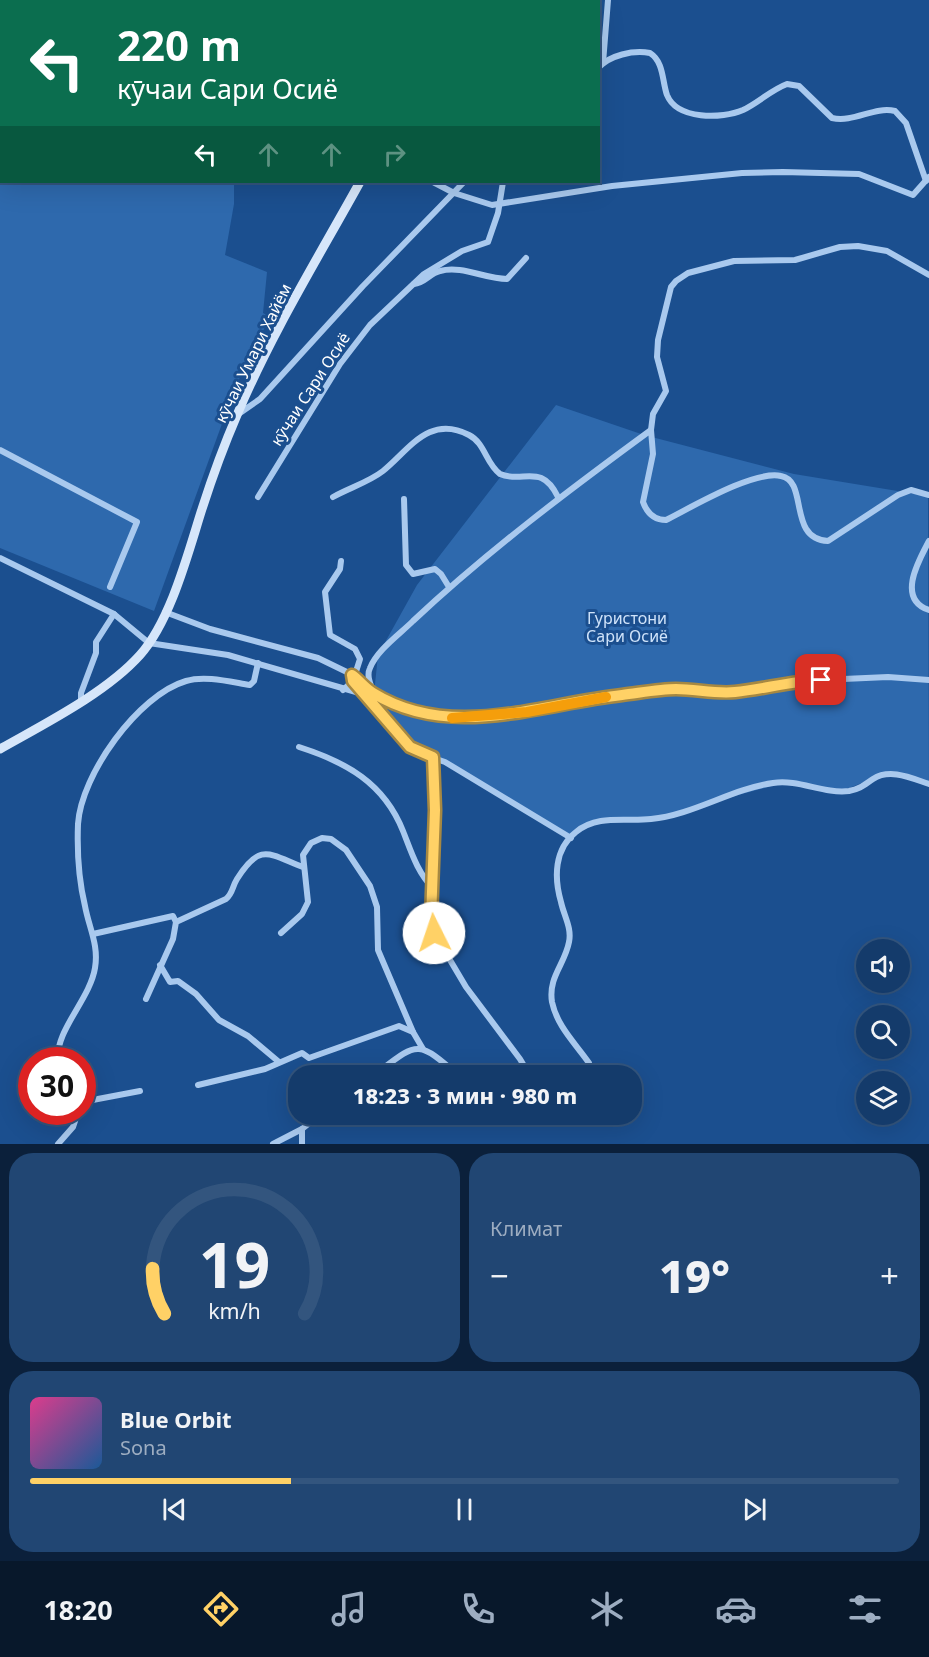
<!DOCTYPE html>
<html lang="ru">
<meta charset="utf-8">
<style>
body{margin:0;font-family:"Noto Sans",sans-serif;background:#214673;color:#f1f3f6;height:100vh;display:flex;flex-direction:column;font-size:22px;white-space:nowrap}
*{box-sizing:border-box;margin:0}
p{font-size:20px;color:#9dadc1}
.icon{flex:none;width:33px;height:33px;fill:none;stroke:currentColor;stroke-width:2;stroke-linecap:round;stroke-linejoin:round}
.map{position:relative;height:1144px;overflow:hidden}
.side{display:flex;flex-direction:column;gap:9px;padding:9px;background:#0b203b;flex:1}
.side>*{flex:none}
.top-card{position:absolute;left:0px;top:0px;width:600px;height:183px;box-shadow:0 6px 24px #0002,0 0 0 2px #33557e;background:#0b6e4f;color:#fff;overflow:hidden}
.tools{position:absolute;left:856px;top:939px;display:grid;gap:12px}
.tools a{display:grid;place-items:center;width:54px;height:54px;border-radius:50%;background:#143b6b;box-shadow:0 6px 24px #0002,0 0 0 2px #33557e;font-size:30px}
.speed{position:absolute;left:18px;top:1047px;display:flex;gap:12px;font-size:30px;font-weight:700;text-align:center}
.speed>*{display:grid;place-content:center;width:78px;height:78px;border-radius:50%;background:#143b6b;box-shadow:0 6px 24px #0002,0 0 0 2px #33557e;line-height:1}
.speed .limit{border:9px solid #d22;background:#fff;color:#111}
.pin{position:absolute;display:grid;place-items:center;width:51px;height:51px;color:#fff;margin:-26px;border-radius:12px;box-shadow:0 3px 9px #0006}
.me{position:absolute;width:66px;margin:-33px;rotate:356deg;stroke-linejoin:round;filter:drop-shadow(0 0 4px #0008)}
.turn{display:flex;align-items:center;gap:21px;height:126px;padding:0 18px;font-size:27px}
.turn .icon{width:78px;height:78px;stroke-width:2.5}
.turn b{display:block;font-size:42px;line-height:51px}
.lanes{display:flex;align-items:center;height:57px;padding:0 18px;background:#0003;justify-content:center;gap:30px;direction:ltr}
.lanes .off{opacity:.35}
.big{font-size:45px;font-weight:800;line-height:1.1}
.side .tile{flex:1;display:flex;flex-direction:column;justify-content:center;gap:9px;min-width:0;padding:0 21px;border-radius:24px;background:#214673}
.side .dial{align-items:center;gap:0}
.dial svg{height:156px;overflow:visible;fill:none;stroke:#33557e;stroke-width:7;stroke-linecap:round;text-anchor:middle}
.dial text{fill:#f1f3f6;stroke:none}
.song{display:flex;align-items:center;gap:18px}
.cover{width:72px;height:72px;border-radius:9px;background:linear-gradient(135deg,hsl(330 70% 55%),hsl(210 70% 35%))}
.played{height:6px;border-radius:3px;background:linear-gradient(90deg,#ffd166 30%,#33557e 30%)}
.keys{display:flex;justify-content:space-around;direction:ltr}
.heat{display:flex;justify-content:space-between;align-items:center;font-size:33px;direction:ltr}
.side .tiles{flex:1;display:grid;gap:9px;grid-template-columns:1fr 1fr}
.tile:last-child{grid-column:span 2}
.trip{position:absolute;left:288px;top:1065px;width:354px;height:60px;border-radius:24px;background:#143b6b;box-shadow:0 6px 24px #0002,0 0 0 2px #33557e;font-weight:800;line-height:60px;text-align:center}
.menu{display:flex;height:96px;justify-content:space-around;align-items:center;background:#08182b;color:#9dadc1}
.menu .icon{width:42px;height:42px}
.menu .active{color:#ffd166}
.menu b{font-size:27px;color:#f1f3f6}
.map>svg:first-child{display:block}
.green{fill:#2e69ad}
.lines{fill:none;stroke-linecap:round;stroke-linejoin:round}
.minor{stroke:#a9c9ee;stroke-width:6}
.secondary{stroke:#d6e6fa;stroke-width:9}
.route-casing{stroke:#a68842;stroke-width:15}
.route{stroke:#ffd166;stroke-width:10}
.slow{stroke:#f59e0b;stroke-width:10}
.labels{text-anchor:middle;stroke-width:6;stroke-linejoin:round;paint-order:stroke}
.street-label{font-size:16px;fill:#fff;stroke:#1b4f8f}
.park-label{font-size:16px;fill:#cfe3fa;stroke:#1b4f8f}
</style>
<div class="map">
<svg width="929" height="1144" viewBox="0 0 929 1144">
<rect width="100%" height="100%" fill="#1b4f8f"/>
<g class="green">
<polygon points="0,65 2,182 234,182 234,204 225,255 267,272 263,313 270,317 242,372 227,410 154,611 0,548"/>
<polygon points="556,405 644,435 794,474 928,496 929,784 887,773 839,792 790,781 651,819 595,821 571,838 445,762 413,749 374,694 378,655 417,585"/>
</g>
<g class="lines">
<g class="minor">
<polyline points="102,0 104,2"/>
<polyline points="162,0 163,2"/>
<polyline points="217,0 218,2"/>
<polyline points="306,0 307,2"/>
<polyline points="67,2 69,0"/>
<polyline points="386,2 386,0"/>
<polyline points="518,2 518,0"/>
<polyline points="0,3 2,4"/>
<polyline points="603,63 608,0"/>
<path d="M598,68c12,-13 35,-18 52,-15 14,9 12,28 17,42 10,25 55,24 76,15 15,-7 28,-20 44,-26l12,2 33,32c22,5 42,-12 63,-7l11,12 20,58"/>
<polyline points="433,182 454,193 492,205 612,186 742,173 783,172 859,174 913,195 929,177"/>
<path d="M414,284c11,-1 16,-11 26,-13 22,-6 45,8 67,8l19,-21"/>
<polyline points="237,415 260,399 363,286 464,182"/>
<polyline points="651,430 653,414 666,391 657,357 658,340 671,287 676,281 688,273 734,261 795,260 840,247 858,246 887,251 929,275"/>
<polyline points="0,450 137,522 110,587"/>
<polyline points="258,497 340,364 370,325 424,274 462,251 488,242 498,213 503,182"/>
<path d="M333,497c16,-9 36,-15 50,-26 26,-21 46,-57 86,-36 16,8 17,29 31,39 23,10 41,-12 58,23"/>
<polyline points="404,499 406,565 413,574 435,569 441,574 449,587"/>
<path d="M929,541c-10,19 -33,58 0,69"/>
<polyline points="0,558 114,614 149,643 228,655 363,694"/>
<polyline points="341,561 340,569 325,592 330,635 355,649 360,659 353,681 343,690"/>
<polyline points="165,612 210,629 318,658 353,675 374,694 394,704 412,711 453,718 527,712 619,695 676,689 709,693 764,688 799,681 888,677 929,680"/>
<polyline points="353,681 416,752 445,762 571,838"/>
<path d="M374,694c-3,-9 -8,-18 -4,-26 7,-18 30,-34 43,-47 75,-70 156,-131 238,-191l2,24 -10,48c4,11 11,18 23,18 26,-13 88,-50 115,-44 28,5 6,63 47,65l70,-46 13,-5 18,5"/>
<polyline points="81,700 81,693 96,653 96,642 114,614"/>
<path d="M299,747c47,15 85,36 104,84 8,20 14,41 30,57"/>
<polyline points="433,757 435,790 434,872 431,919 434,933 466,987 520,1059 530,1076"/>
<polyline points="281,933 302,914 308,902 303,855 311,843 322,838 331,839 346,850 370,886 377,907 378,950 413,1032"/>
<polyline points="93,934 173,916 176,922"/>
<polyline points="160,965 170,982 178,981 196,994 219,1020 248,1036 279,1062"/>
<path d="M146,999l27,-60 3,-17 50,-23c7,-6 6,-12 11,-20 23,-37 32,-25 66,-12"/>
<path d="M58,1060c-3,-29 32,-61 37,-92 4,-23 -6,-40 -10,-62 -6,-25 -8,-56 -7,-82 3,-49 60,-129 108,-143 19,-6 45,1 64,4l4,-4 4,-18"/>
<path d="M373,1076c45,-34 43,-38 86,0"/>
<path d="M587,1076l2,-13c-14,-20 -32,-37 -37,-61 -4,-25 13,-38 17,-60 3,-14 -5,-26 -8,-40 -7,-24 -7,-53 15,-70 22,-18 49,-10 75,-13 42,-4 80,-30 122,-36 26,-4 50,11 76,8 11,-2 15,-6 24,-12 17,-11 38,-1 56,5"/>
<polyline points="198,1085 265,1069 302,1053 309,1058 399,1026 413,1032 423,1049"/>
<polyline points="82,1102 140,1091"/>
<polyline points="58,1144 73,1127 78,1112"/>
<polyline points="273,1144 302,1129"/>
<polyline points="302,1144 302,1129 321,1114"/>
</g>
<g class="secondary">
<polyline points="449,2 450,0"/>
<path d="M0,749c44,-25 106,-56 140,-94 31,-35 48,-102 62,-146 10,-31 22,-64 35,-94 34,-81 81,-157 123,-233"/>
</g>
</g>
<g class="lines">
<defs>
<path id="route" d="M434,933l-3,-14 4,-109 -2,-53 -23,-10 -57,-66 -1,-6c8,6 13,13 21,18 78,48 166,11 249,2 17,-2 37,-6 54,-6 20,0 39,5 59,3 29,-3 57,-11 86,-12"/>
</defs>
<use href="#route" class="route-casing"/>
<use href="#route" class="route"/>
<polyline class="slow" points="452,718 527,712 606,697"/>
</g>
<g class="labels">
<g class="street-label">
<text transform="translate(253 353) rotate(-64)" y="6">кӯчаи Умари Хайём</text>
<text transform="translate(310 389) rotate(-57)" y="6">кӯчаи Сари Осиё</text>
</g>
<g class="park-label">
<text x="627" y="624">Гуристони<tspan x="627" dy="18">Сари Осиё</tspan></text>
</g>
</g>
</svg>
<div class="tools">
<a><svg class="icon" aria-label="sound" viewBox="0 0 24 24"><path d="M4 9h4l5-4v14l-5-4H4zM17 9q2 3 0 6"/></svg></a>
<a><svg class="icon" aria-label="search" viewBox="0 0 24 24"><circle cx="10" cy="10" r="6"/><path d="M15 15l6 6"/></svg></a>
<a><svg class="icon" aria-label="layers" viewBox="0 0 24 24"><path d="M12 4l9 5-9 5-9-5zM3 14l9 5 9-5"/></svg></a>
</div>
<div class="speed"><div class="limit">30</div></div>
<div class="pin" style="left:821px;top:680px;background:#d93025"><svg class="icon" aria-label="arrive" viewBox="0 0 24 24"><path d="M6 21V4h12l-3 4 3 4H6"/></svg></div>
<svg class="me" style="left:434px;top:933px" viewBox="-20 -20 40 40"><circle r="19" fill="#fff"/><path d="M0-13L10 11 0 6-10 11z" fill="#ffd166"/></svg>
<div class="trip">18:23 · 3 мин · 980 m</div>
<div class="top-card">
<div class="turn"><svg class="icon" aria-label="left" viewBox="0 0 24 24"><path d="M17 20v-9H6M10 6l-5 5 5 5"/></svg><div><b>220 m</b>кӯчаи Сари Осиё</div></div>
<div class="lanes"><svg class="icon" aria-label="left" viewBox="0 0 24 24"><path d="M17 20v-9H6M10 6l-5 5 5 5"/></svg><svg class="icon off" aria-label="ahead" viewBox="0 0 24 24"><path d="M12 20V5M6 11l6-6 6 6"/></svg><svg class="icon off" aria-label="ahead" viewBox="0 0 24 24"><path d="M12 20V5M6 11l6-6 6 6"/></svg><svg class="icon off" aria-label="right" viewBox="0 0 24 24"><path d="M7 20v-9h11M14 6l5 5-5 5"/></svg></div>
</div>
</div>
<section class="side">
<div class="tiles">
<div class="tile dial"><svg viewBox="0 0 100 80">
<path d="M14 69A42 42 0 1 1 86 69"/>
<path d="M14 69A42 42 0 0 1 8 46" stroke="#ffd166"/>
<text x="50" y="56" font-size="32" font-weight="700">19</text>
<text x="50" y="72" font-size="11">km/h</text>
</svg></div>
<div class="tile"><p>Климат</p>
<div class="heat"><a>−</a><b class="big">19°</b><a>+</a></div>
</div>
<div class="tile">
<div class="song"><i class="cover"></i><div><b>Blue Orbit</b><p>Sona</p></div></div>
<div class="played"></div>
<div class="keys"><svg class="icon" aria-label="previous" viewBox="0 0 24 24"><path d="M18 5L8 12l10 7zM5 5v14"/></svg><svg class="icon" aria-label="pause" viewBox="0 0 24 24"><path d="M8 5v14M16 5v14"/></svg><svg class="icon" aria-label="next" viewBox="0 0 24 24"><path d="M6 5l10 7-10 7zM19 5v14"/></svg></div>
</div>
</div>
</section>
<nav class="menu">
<b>18:20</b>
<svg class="icon active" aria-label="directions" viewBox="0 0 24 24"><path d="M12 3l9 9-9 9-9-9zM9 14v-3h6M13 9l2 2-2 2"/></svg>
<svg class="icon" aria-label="music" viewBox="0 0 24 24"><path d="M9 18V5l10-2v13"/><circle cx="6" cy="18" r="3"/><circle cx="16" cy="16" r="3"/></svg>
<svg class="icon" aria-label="phone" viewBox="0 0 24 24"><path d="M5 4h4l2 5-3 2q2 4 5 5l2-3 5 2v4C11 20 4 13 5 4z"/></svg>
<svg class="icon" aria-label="climate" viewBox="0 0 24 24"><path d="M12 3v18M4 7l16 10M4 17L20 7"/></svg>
<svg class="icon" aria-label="car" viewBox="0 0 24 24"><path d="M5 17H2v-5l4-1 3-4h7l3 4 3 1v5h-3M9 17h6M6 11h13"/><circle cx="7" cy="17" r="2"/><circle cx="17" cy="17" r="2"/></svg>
<svg class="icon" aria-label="filters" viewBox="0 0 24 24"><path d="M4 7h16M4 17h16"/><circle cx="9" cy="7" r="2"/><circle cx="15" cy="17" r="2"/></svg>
</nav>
